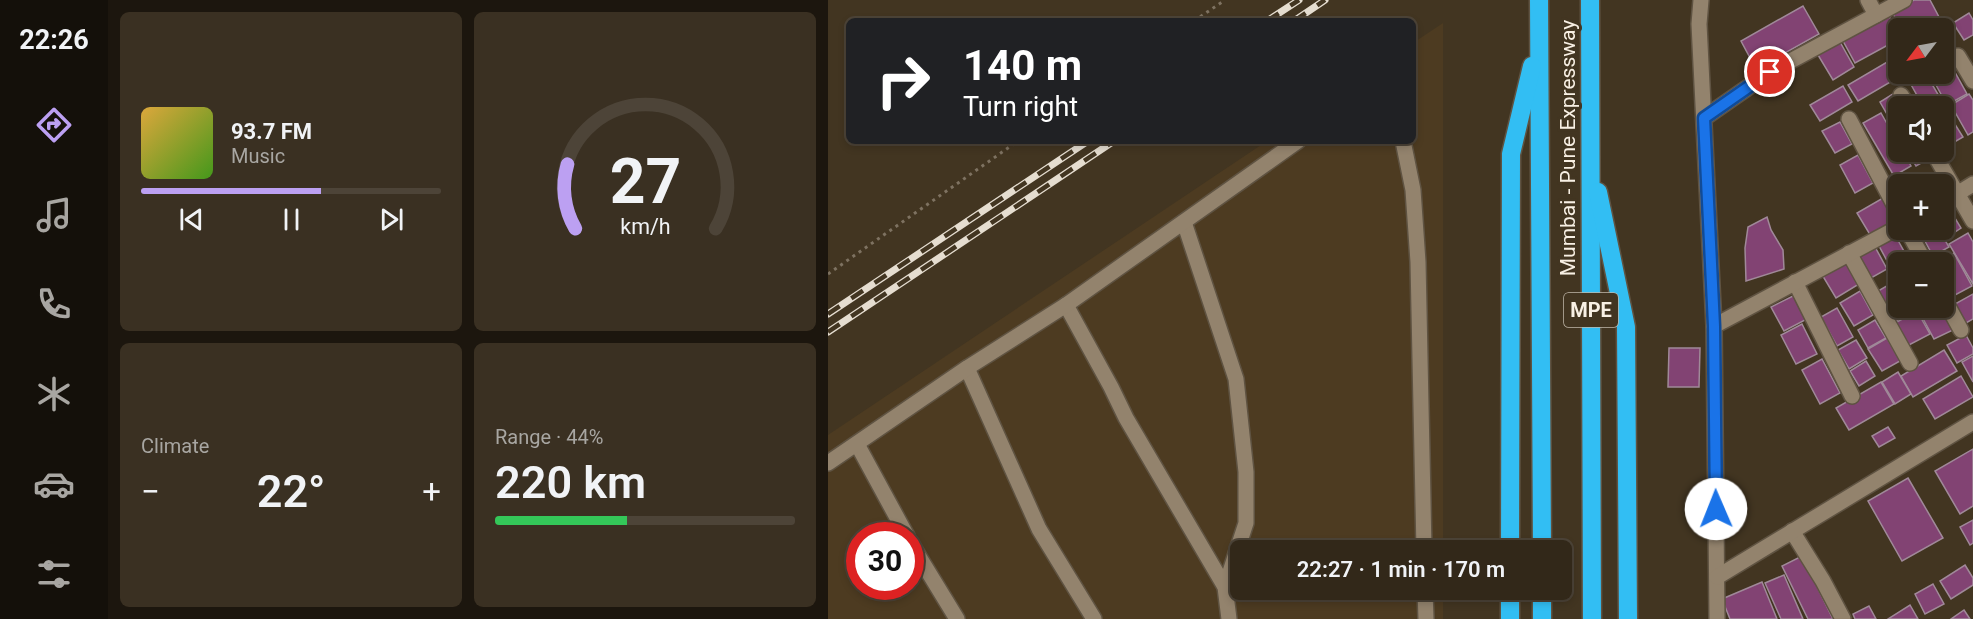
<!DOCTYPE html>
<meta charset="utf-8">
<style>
body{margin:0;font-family:Roboto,sans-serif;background:#3a3022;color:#f1f3f6;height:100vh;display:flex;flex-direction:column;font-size:22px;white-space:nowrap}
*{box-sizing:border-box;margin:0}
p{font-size:20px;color:#a8a6a2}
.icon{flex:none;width:33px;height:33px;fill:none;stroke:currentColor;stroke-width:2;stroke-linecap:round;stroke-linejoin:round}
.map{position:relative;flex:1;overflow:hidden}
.drawer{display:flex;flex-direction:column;gap:12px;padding:12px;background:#1c160e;width:720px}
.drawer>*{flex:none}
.hud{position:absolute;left:18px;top:18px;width:570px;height:126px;border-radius:9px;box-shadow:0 3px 9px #0003,0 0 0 2px #4d4438;background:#202124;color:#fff;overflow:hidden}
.needle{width:39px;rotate:238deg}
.controls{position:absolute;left:1060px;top:18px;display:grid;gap:12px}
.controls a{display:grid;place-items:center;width:66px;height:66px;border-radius:9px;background:#322819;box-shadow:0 3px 9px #0003,0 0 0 2px #4d4438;font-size:30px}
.speed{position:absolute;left:18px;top:522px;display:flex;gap:12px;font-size:30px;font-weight:700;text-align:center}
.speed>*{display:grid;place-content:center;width:78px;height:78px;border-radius:50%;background:#322819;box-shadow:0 3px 9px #0003,0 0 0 2px #4d4438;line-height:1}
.speed .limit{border:9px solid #d22;background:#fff;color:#111}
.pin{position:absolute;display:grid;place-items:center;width:51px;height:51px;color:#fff;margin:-26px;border:3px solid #fff;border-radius:50%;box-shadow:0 2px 6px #0007}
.me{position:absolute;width:66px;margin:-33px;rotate:359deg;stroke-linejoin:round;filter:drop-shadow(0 0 4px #0008)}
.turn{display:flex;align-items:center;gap:21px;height:126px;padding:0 18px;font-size:27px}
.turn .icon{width:78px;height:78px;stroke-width:2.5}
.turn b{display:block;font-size:42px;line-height:51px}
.big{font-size:45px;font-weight:600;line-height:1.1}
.drawer .widget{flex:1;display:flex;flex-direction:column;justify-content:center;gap:9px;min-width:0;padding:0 21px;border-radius:9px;background:#3a3022}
.drawer .dial{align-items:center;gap:0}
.dial svg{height:156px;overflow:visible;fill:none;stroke:#4d4438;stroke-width:7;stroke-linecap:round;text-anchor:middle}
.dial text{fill:#f1f3f6;stroke:none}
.song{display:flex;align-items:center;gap:18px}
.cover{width:72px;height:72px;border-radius:9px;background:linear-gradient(135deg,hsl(40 70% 55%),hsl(100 70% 35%))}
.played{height:6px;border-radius:3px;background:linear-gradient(90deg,#bca0f2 60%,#4d4438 60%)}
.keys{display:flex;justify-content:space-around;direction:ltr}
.heat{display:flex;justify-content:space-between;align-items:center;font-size:33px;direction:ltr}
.charge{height:9px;border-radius:4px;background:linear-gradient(90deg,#34c759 44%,#4d4438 0)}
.drawer .tiles{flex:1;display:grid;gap:12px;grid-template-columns:repeat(2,1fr)}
.trip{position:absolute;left:402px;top:540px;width:342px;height:60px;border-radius:9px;background:#322819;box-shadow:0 3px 9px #0003,0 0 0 2px #4d4438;font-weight:600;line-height:60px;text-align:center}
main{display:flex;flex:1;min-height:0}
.dock{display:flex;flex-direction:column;width:108px;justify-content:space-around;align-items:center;background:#14100a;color:#a8a6a2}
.dock .icon{width:42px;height:42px}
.dock .selected{color:#bca0f2}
.dock b{font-size:27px;color:#f1f3f6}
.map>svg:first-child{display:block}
.built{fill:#4d3b21;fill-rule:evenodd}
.building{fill:#824373;stroke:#a08999;stroke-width:1.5}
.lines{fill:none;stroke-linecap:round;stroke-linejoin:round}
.minor-casing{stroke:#5f5342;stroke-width:18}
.highway-casing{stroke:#5f5342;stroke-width:21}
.path{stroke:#7e7261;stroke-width:3;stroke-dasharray:3 4.5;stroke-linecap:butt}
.minor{stroke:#93836d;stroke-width:15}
.highway{stroke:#32bef3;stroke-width:18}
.rail-casing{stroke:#e5ddd0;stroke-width:7}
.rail{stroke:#423521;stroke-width:4.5;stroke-dasharray:14;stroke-linecap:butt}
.route-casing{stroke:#114b97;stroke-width:15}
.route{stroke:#1a73e8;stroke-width:10}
.labels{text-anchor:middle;stroke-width:6;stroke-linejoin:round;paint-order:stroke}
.shield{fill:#423521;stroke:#c1b8aa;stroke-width:1.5}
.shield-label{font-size:20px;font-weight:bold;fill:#f8f0e4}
.street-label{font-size:21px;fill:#f8f0e4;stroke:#423521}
</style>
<main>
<nav class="dock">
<b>22:26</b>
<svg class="icon selected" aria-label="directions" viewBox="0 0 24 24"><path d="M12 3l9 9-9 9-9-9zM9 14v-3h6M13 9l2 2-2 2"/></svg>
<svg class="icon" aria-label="music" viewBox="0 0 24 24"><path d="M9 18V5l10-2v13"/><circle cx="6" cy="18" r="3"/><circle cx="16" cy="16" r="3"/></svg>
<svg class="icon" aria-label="phone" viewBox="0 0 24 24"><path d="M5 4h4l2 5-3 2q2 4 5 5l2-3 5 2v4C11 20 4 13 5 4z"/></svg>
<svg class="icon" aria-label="climate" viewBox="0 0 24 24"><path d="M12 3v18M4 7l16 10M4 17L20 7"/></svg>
<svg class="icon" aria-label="car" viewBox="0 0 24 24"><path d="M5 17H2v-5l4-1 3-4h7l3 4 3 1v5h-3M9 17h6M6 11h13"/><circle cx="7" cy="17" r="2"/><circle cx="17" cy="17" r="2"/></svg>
<svg class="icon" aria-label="filters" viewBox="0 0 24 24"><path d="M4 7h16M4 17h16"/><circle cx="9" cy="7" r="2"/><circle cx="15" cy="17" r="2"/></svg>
</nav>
<section class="drawer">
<div class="tiles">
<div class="widget">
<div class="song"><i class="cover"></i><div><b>93.7 FM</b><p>Music</p></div></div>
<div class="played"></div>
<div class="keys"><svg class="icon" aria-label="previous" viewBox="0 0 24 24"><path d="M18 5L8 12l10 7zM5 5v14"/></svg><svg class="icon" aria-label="pause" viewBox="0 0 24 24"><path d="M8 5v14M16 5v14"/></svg><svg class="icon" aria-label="next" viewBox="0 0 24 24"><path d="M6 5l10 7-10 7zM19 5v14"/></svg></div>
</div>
<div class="widget dial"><svg viewBox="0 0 100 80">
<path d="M14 69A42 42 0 1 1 86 69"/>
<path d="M14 69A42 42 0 0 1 10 36" stroke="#bca0f2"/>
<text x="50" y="56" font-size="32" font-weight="700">27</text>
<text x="50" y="72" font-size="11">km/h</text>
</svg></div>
<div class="widget"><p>Climate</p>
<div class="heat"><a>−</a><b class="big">22°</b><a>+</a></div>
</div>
<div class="widget"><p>Range · 44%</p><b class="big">220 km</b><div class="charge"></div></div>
</div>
</section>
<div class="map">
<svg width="1145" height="619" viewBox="0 0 1145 619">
<rect width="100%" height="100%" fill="#423521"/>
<path class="built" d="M615,23v527h-203v40h203v29h-615v-184l439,-294h146v-98zM32,536h50v50h-50z"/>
<g class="building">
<polygon points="1086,0 1102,0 1111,17 1091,28 1073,28 1064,12"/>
<polygon points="975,6 991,34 928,69 913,41"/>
<polygon points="1141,13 1145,20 1145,35 1136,40 1125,23"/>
<polygon points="1060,14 1071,34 1071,39 1027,63 1014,39"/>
<polygon points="1012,42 1026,67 1005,80 990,55"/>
<polygon points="1071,55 1071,74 1076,74 1030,101 1020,85"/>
<polygon points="1123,65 1139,94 1119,105 1103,76 1108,74 1116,74 1116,69"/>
<polygon points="1093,74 1098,74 1118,108 1095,106 1081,81"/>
<polygon points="1015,86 1024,102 992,121 982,105"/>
<polygon points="1068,92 1076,106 1071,106 1071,135 1052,102"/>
<polygon points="1141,94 1145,100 1145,132 1140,135 1123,105"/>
<polygon points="1118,110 1135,137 1118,147 1116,142 1116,111"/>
<polygon points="1053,113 1071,145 1071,152 1075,152 1083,166 1066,176 1035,123"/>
<polygon points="1012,122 1024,144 1007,153 994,131"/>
<polygon points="1080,152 1101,152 1104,157 1088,166"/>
<polygon points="1030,155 1045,183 1027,193 1012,165"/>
<polygon points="1055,198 1070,222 1044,238 1029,213"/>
<polygon points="1119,205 1133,228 1118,238 1113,230 1116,230 1116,207"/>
<polygon points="939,217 943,230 955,250 956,269 918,281 917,248 920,227"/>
<polygon points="1091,230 1111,230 1121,247 1105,256"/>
<polygon points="1140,233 1145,242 1145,284 1121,244"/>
<polygon points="1067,235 1082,262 1071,262 1071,268 1065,272 1050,244"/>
<polygon points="1046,245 1059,269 1043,278 1030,253"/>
<polygon points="1126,253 1144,286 1127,295 1116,275 1116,262 1110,262"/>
<polygon points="1016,259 1031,284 1008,298 993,273"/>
<polygon points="1069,280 1071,285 1071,298 1058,305 1050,291"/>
<polygon points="1032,291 1045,315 1026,326 1012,303"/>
<polygon points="1145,294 1145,319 1138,323 1127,304"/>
<polygon points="967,295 979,319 956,331 943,307"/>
<polygon points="1071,301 1071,308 1084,308 1086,311 1066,322 1058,307"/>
<polygon points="1009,308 1025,337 1009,346 993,317"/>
<polygon points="1103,308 1113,308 1125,330 1106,339 1092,313"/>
<polygon points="1089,311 1102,334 1079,346 1067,323"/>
<polygon points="1047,320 1058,338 1040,348 1030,330"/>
<polygon points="974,324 989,354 968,364 953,335"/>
<polygon points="1138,335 1145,348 1145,354 1129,363 1119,345"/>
<polygon points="1059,338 1072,361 1054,371 1040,349"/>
<polygon points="1028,340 1039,358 1021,369 1010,350"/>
<polygon points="841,348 872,348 871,387 840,387"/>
<polygon points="1116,350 1129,371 1085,397 1073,376"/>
<polygon points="1145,356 1145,382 1134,362"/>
<polygon points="994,359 1012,393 992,404 974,370"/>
<polygon points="1038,361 1047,376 1031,386 1022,371"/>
<polygon points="1070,372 1083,394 1067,404 1054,382"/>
<polygon points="1133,376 1145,397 1107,419 1095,399"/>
<polygon points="1053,382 1066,404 1021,430 1008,408"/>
<polygon points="1060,427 1067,438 1051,447 1044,436"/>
<polygon points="1145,449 1145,506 1132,514 1107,471"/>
<polygon points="1080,478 1115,538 1074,561 1040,501"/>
<polygon points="1145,520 1145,543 1142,545 1132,527"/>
<polygon points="974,556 1005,619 980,619 954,566"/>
<polygon points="1137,565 1145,578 1145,585 1123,599 1112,581"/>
<polygon points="956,575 975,619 953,619 937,583"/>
<polygon points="934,582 949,619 902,619 894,599"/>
<polygon points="1105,584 1116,604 1097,614 1087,594"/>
<polygon points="1082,605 1090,619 1060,619"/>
<polygon points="1041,606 1048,619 1027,619 1025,614"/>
<polygon points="1136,610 1142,619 1123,619"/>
</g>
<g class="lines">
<defs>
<g id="minor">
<polyline points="873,0 871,24 886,326 889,619"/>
<polyline points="1040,0 1048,15"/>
<polyline points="1130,56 1145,81"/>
<polyline points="1073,95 1080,106"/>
<polyline points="876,118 942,72 1076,0"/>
<polyline points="1021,119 1071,214"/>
<polyline points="575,141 585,190 590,262 596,550"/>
<polyline points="1105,152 1145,221"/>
<polyline points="1116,202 1145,184"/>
<polyline points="356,222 408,379 418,472 418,523 397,587"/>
<polyline points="1079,230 1097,262"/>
<polyline points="1021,253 1082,363"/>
<polyline points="967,282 1024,396"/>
<polyline points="1116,299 1133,330"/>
<polyline points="238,305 283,387 298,418 397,587 401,619"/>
<polyline points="886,326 1071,227"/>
<polyline points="139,368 211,529 266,619"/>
<polyline points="29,444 79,536"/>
<polyline points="0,463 139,368 238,305 470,141"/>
<polyline points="964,531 995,581 1015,619"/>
<polyline points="82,542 129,619"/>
<polyline points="889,577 1145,422"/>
<polyline points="597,590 598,619"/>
</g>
<g id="highway">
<polyline points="711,0 714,550"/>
<polyline points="762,0 764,619"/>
<polyline points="770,192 798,327 800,619"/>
<polyline points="682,550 683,154 704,66"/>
<polyline points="714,590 714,619"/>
<polyline points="682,619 682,590"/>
</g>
</defs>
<use href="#minor" class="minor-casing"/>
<use href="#highway" class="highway-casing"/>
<g class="path">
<polyline points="366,21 397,0"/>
<polyline points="0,274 190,141"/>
</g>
<use href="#minor" class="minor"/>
<use href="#highway" class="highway"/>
<defs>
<g id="rail">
<polyline points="439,21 471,0"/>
<polyline points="466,21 497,0"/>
<polyline points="0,314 260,141"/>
<polyline points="0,332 286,141"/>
</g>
</defs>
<use href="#rail" class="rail-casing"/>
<use href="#rail" class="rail"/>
</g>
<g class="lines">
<defs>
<polyline id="route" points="888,509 886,326 876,118 942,72"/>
</defs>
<use href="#route" class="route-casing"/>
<use href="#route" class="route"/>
</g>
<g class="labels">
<rect class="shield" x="736" y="293" width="54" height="34" rx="4.5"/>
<g class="shield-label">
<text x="763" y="317">MPE</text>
</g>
<g class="street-label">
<text transform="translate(740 148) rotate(-90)" y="7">Mumbai - Pune Expressway</text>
</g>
</g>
</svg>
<div class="controls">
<a><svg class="needle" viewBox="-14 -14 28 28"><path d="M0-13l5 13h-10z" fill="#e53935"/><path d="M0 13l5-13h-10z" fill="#a8a6a2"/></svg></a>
<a><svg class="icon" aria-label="sound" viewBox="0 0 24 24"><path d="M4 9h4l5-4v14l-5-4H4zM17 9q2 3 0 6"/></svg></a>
<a>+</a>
<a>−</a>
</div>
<div class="speed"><div class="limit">30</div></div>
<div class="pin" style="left:942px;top:72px;background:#d93025"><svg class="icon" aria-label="arrive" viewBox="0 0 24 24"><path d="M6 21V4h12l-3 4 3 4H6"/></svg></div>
<svg class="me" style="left:888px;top:509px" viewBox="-20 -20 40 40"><circle r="19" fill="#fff"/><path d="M0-13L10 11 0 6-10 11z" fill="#1a73e8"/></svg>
<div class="trip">22:27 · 1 min · 170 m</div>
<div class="hud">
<div class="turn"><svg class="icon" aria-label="right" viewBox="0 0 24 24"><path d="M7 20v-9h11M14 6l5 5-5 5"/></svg><div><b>140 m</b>Turn right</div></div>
</div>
</div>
</main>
